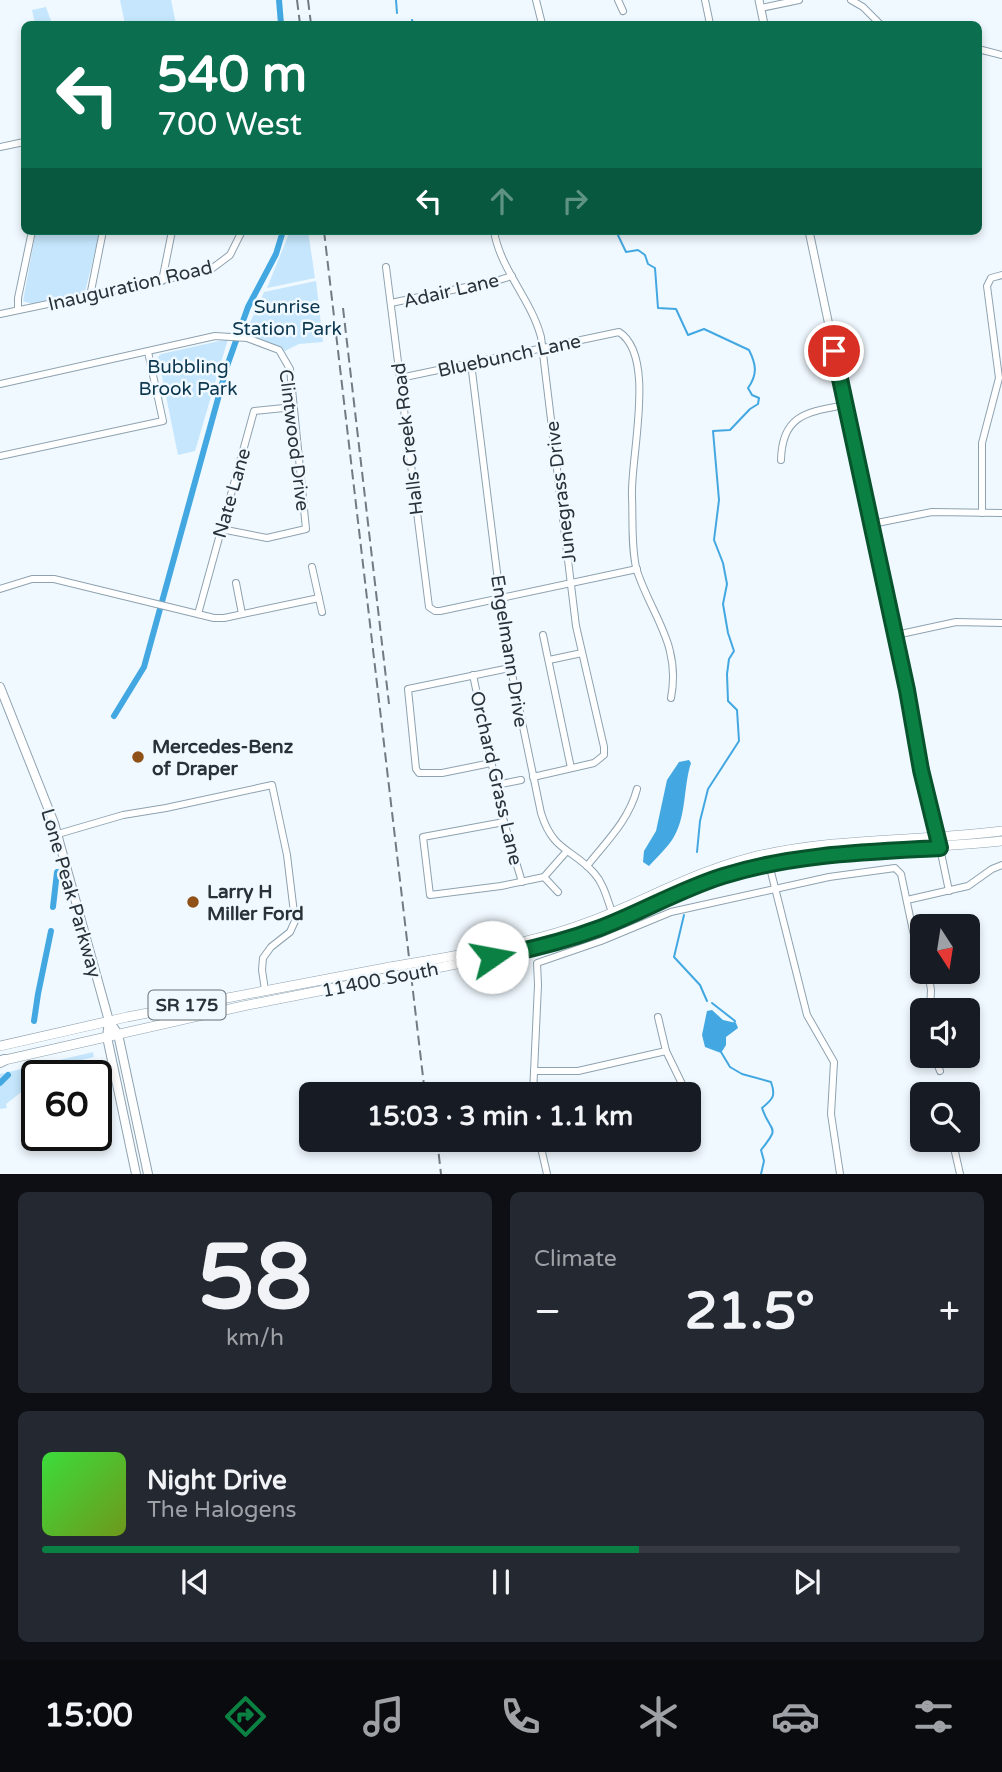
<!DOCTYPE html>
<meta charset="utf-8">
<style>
body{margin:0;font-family:"Varela Round",sans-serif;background:#242831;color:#f1f3f6;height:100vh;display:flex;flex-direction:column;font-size:26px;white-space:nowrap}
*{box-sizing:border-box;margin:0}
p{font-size:23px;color:#9ea1a6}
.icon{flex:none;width:38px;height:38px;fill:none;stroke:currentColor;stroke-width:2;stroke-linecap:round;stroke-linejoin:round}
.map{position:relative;height:1174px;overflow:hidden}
.details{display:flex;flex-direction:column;gap:18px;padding:18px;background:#0d0f14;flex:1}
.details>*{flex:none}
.hud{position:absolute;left:21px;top:21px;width:961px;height:214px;border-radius:10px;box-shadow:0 4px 10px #0003;background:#0b6e4f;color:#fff;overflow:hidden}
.needle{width:46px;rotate:168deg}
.fabs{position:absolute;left:910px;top:914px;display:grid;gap:14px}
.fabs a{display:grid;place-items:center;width:70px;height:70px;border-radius:10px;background:#171b24;box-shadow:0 4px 10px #0003;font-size:35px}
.speed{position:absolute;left:21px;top:1060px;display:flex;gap:14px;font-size:35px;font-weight:700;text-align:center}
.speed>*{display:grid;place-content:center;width:91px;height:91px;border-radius:50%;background:#171b24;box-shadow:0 4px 10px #0003;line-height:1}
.speed .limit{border:4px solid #111;border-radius:10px;background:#fff;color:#111}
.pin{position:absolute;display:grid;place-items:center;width:60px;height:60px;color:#fff;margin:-30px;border:4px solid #fff;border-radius:50%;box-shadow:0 2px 7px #0007}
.me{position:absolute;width:77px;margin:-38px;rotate:78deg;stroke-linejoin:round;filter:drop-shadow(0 0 5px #0008)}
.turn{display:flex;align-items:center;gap:24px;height:147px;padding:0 21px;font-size:32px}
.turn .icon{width:91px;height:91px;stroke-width:2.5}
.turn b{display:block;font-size:49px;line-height:60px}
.lanes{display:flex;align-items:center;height:66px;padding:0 21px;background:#0003;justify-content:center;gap:35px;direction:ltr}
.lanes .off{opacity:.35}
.big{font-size:52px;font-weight:800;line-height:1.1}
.details .card{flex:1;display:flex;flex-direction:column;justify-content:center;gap:10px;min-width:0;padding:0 24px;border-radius:10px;background:#242831}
.details .dial{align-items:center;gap:0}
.dial b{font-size:91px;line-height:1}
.song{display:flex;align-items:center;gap:21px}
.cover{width:84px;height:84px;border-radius:10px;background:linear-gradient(135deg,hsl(120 70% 55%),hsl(80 70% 35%))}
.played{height:7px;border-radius:4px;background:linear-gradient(90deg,#0b8043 65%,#363941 65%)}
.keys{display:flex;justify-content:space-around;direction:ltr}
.heat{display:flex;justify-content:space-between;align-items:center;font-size:38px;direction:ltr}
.details .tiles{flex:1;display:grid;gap:18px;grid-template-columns:1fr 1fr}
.card:last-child{grid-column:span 2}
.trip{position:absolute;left:299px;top:1082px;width:402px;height:70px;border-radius:10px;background:#171b24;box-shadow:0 4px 10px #0003;font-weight:800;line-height:70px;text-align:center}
.dock{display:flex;height:112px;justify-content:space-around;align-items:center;background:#090b0e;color:#9ea1a6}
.dock .icon{width:49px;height:49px}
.dock .selected{color:#0b8043}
.dock b{font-size:32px;color:#f1f3f6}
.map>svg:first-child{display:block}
.green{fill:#c5e6fc}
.water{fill:#43a8e1}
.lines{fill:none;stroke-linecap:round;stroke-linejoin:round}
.stream{stroke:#43a8e1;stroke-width:2}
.canal{stroke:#43a8e1;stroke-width:6}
.minor-casing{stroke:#8ea2b0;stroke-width:8}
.tertiary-casing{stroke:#8ea2b0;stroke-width:9}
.secondary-casing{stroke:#8ea2b0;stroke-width:10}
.primary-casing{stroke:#8ea2b0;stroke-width:10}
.motorway-casing{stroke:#8ea2b0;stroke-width:12}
.minor{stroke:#fff;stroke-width:6}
.tertiary{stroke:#fff;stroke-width:7}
.secondary{stroke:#fff;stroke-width:8}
.primary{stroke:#fff;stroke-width:9}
.motorway{stroke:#fff;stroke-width:10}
.rail{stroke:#727b81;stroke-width:2;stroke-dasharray:10 5;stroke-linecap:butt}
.primary-bridge-casing{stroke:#8ea2b0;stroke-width:10;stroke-linecap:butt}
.primary-bridge{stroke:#fff;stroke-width:9}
.route-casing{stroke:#07532c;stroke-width:18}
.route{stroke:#0b8043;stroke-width:12}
.poi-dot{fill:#905118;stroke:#f0f9ff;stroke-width:2.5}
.labels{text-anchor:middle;stroke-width:5;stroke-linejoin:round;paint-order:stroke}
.shield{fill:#f0f9ff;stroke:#656e73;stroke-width:2}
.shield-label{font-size:18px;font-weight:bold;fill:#293237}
.street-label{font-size:19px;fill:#293237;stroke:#f0f9ff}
.park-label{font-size:19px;fill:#0c374f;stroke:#f0f9ff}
.poi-label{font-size:19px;font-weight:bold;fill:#293237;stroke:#f0f9ff;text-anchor:start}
</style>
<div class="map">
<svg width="1002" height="1174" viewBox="0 0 1002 1174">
<rect width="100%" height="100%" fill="#f0f9ff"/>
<g class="green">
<polygon points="120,0 171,0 176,24 125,24"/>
<polygon points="46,7 51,21 49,24 35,24 32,10"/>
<polygon points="36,231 100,231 85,292 32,304 23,301"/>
<polygon points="290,231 308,231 315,278 267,288"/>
<polygon points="316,281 323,342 299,344 285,351 278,346 244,336 264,292"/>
<polygon points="228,339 195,451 178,455 158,357 161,354"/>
<polygon points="93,1052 94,1057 69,1063 71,1076 37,1076 37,1084 29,1086 6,1104 7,1108 0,1109 0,1074"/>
</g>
<g class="water">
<path d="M689,760l2,3c-8,24 -4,55 -19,77 -6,9 -15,17 -23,26l-6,-4 1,-11 12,-20 11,-51 12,-18z"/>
<polygon points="712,1010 723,1020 736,1023 738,1028 726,1037 726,1045 721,1053 705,1047 702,1035 707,1011"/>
</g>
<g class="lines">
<g class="stream">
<polyline points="396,0 397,13"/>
<polyline points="412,20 414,24"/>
<path d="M616,231l10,21 12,-2 7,5 3,9 7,4 3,40 18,1 12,26 16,-6 45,21c7,14 9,24 -1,38l4,7 7,3 -1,6 -8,5 -20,21 -17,1 6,69 -5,40 9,23 4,21 -4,20 5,29 6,18 -5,8 -2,15 1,27 9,9 2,31 -31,48 -8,32 -3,31"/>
<polyline points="684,915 674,957 700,985 707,1001"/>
<polyline points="712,1003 735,1021 734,1024"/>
<path d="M721,1052l9,15 12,7 29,8c5,14 2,17 -9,26 9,26 19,17 -1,42l3,11 -3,13"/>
</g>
<g class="canal">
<polyline points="279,0 281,24"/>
<polyline points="114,716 144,667 227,366 248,307 276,254 283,231"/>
<polyline points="53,907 57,872"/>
<polyline points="34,1021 38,994 51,931"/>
<polyline points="0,1083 8,1075"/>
</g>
<defs>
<g id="minor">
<polyline points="536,0 542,24"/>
<polyline points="618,0 623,11"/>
<polyline points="705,0 710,24"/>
<polyline points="851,0 863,7 880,24"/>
<polyline points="761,8 799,0"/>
<polyline points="978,49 1002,55"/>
<polyline points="0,147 24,142"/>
<path d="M494,231c6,38 37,68 47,106l35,289 28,121v8l-10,8 -61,14"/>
<polyline points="386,267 429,607 435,611 440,611 637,569"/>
<polyline points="162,281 172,231"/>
<polyline points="90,296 103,231"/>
<polyline points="391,303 499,280 512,276"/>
<polyline points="18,310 18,298 32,231"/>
<polyline points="0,314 210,270 230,255 242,231"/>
<path d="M471,363l35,282 35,168c12,39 31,35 53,60 10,11 13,26 18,39"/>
<path d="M400,378l219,-46c38,24 11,125 13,165 1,21 -1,54 5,74 16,47 44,74 34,127"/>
<polyline points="0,384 215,336 247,338 279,350 290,369 306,529 267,538 221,529"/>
<polyline points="0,456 163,421 148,352"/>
<path d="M781,460c1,-46 27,-48 64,-55"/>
<polyline points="982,513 982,443 999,378 987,286 991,278 1002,275"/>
<polyline points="872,524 932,512 1002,513"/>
<polyline points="312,567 322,612"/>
<polyline points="236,583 242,614"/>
<polyline points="0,589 32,579 54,579 214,618 224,618 319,598"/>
<polyline points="198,614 254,411 294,407"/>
<polyline points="543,635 571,768"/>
<polyline points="896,635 956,622 1002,623"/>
<polyline points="549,660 582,653"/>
<polyline points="473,675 504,822 522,882"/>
<polyline points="491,763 442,773 419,773 416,769 408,689 510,668"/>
<polyline points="496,785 521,780"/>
<polyline points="504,822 423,837 430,895 501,886 544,877 566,852"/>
<polyline points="58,834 123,815 166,808 272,785 287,855 295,921 290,932 271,947 263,958 262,970 265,990"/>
<polyline points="940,848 949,891"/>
<polyline points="769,864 807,1015 834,1062 831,1114 840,1174"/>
<path d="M587,866c19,-24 42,-46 50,-77"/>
<polyline points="544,877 558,892"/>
<polyline points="907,900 968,886 992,869 1002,865"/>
<polyline points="928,971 931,990 930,1010"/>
<polyline points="658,1017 666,1051 685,1090"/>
<polyline points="934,1055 940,1071"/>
<polyline points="534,1071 578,1071 666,1051"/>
<polyline points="533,1094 538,985 537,963 601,941 671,912 829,877 895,868 901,874 913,931 922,955"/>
<polyline points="539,1139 547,1174"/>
<polyline points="955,1152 960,1174"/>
</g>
<g id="tertiary">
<polyline points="759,0 764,24"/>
<polyline points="809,231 938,840"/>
</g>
<g id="secondary">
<polyline points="0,687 54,823 109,1021 118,1034 148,1174"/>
<polyline points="109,1021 107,1037 136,1174"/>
</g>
<g id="primary">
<path d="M431,960c52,-10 105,-18 155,-37 55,-20 105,-50 163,-65 82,-21 169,-16 253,-27"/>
<path d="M432,969c56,-11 111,-21 165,-40 50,-18 96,-45 147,-59 82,-23 174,-20 258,-29"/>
<polyline points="0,1046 127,1017 390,967"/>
<polyline points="0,1061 243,1006 390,977"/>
</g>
<polyline id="motorway" points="0,1062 4,1060"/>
</defs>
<use href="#minor" class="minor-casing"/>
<use href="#tertiary" class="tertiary-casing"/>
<use href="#secondary" class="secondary-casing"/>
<use href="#primary" class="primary-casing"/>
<use href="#motorway" class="motorway-casing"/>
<use href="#minor" class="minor"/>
<use href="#tertiary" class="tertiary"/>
<use href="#secondary" class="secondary"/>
<use href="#primary" class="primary"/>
<use href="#motorway" class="motorway"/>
<g class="rail">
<polyline points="297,0 300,24"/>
<polyline points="308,0 311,24"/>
<polyline points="324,231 425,1094"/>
<polyline points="343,308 389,704"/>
<polyline points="437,1139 441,1174"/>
</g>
<defs>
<g id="primary-bridge">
<polyline points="390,967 431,960"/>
<polyline points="390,977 432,969"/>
</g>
</defs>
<use href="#primary-bridge" class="primary-bridge-casing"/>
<use href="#primary-bridge" class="primary-bridge"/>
</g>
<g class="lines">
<defs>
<path id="route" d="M492,957c37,-7 73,-16 108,-29 42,-16 81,-39 123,-52 70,-22 144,-24 217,-28l-19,-78 -14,-80 -73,-339"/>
</defs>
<use href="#route" class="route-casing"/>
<use href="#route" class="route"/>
</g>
<g class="poi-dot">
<circle cx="138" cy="757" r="7"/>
<circle cx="193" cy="902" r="7"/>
</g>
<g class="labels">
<rect class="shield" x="148.5" y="990.5" width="77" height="29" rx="5"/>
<g class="shield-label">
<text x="187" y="1011">SR 175</text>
</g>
<g class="street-label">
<text transform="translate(130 285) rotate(-13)" y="7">Inauguration Road</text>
<text transform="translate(451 290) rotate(-13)" y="7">Adair Lane</text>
<text transform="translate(509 355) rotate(-12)" y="7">Bluebunch Lane</text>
<text transform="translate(407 439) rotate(-97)" y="7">Halls Creek Road</text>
<text transform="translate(295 440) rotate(83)" y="7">Clintwood Drive</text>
<text transform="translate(560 492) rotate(-97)" y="7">Junegrass Drive</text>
<text transform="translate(231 493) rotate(-74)" y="7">Nate Lane</text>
<text transform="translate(510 651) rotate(81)" y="7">Engelmann Drive</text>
<text transform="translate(497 778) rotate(77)" y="7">Orchard Grass Lane</text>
<text transform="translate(72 893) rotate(74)" y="7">Lone Peak Parkway</text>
<text transform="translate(380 979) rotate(-11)" y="7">11400 South</text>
</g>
<g class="park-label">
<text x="287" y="313">Sunrise<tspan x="287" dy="22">Station Park</tspan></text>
<text x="188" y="373">Bubbling<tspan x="188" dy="22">Brook Park</tspan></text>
</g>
<g class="poi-label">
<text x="152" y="753">Mercedes-Benz<tspan x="152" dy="22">of Draper</tspan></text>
<text x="207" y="898">Larry H<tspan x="207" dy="22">Miller Ford</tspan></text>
</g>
</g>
</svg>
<div class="fabs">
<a><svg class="needle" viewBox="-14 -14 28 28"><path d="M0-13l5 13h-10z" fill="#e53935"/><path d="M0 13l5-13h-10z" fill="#9ea1a6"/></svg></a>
<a><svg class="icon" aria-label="sound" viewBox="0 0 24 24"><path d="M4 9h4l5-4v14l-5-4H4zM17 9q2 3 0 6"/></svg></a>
<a><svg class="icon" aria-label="search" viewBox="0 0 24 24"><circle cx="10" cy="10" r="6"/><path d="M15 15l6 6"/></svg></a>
</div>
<div class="speed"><div class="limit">60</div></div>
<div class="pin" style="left:834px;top:351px;background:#d93025"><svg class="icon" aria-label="arrive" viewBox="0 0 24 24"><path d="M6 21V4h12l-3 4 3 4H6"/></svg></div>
<svg class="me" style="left:492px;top:957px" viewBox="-20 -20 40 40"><circle r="19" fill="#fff"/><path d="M0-13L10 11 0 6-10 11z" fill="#0b8043"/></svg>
<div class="trip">15:03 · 3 min · 1.1 km</div>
<div class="hud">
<div class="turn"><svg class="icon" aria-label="left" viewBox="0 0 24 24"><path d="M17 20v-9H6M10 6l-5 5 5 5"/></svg><div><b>540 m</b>700 West</div></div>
<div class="lanes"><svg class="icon" aria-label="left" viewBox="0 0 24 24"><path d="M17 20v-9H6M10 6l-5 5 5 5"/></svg><svg class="icon off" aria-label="ahead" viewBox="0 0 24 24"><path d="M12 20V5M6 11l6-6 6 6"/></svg><svg class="icon off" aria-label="right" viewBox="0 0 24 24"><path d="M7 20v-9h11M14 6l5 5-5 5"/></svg></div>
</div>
</div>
<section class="details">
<div class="tiles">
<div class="card dial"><b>58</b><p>km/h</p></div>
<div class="card"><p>Climate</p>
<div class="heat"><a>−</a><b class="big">21.5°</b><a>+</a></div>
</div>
<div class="card">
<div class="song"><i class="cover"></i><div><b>Night Drive</b><p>The Halogens</p></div></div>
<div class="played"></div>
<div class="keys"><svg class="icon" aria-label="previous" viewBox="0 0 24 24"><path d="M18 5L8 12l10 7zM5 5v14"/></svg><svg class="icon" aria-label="pause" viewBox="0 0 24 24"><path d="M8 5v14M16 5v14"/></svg><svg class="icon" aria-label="next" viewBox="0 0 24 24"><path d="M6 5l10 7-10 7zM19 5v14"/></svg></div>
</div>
</div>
</section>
<nav class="dock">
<b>15:00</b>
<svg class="icon selected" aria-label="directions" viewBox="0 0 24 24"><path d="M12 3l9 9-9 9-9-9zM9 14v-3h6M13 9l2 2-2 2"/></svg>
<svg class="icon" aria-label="music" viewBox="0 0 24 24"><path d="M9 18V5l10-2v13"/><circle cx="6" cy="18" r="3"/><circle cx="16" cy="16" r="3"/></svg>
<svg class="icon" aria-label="phone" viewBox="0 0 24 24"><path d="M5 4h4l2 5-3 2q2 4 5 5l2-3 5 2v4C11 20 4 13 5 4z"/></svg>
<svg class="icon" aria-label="climate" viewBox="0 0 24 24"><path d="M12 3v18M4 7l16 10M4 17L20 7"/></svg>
<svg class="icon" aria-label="car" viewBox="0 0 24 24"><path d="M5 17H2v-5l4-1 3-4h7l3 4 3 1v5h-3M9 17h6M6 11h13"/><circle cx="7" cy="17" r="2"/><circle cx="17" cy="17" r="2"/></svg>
<svg class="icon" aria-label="filters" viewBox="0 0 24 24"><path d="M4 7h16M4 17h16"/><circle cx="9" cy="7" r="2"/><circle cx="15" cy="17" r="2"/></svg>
</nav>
